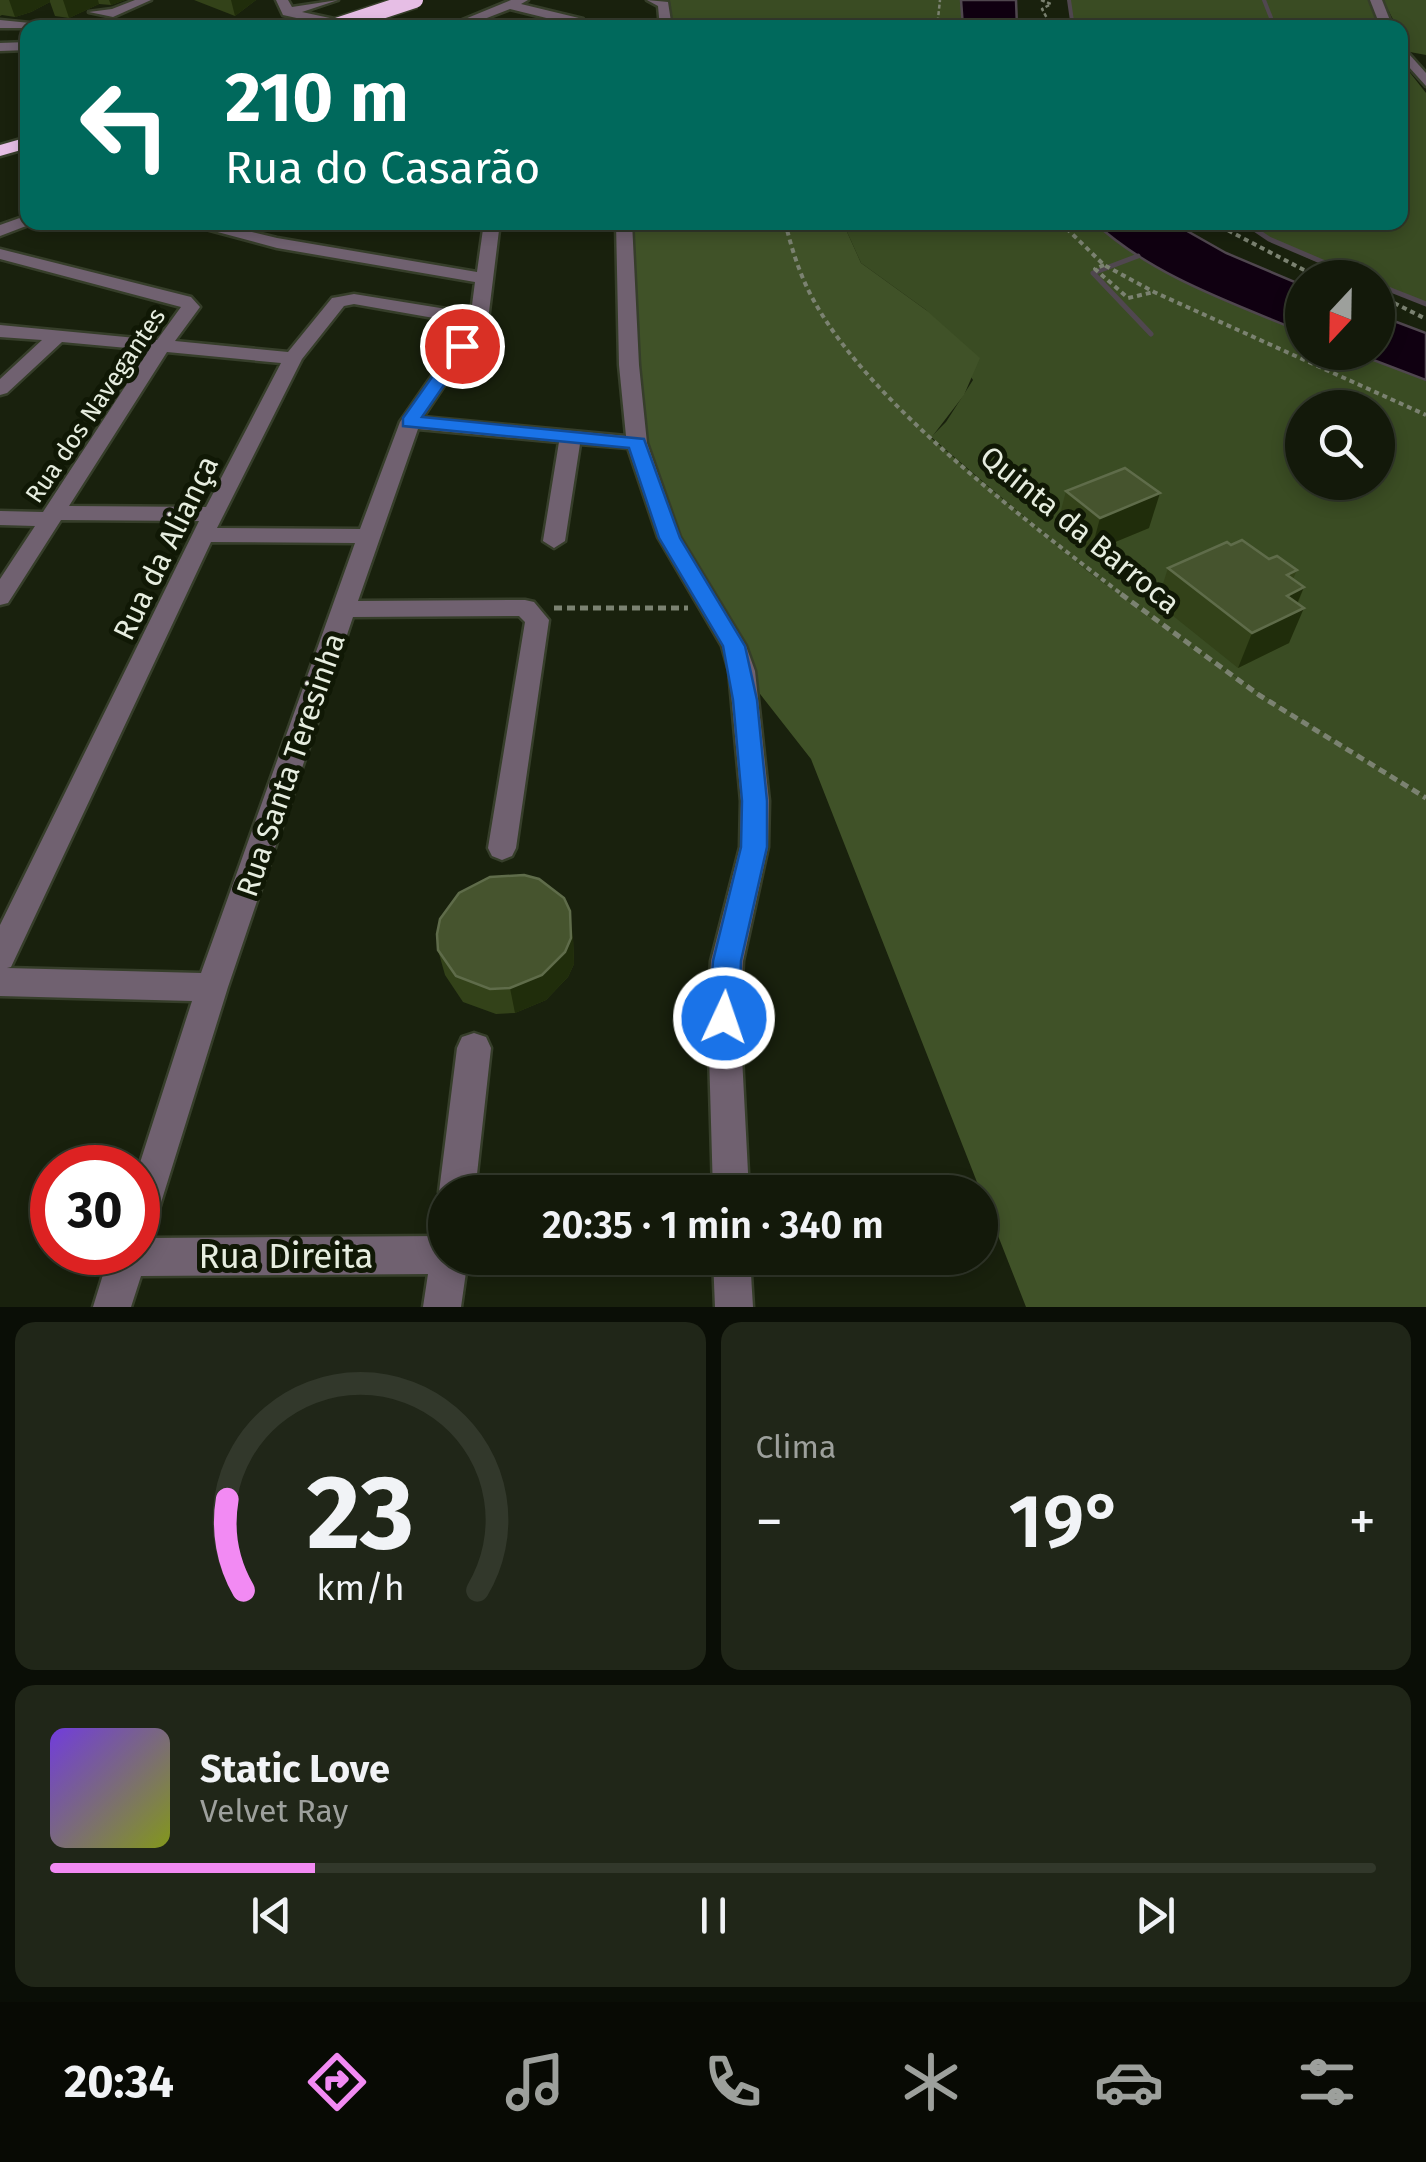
<!DOCTYPE html>
<html lang="pt">
<meta charset="utf-8">
<style>
body{margin:0;font-family:"Fira Sans",sans-serif;background:#202618;color:#f1f3f6;height:100vh;display:flex;flex-direction:column;font-size:38px;white-space:nowrap}
*{box-sizing:border-box;margin:0}
p{font-size:32px;color:#9da09c}
.icon{flex:none;width:55px;height:55px;fill:none;stroke:currentColor;stroke-width:2;stroke-linecap:round;stroke-linejoin:round}
.map{position:relative;height:1307px;overflow:hidden}
.drawer{display:flex;flex-direction:column;gap:15px;padding:15px;background:#0a0e06;flex:1}
.drawer>*{flex:none}
.top-card{position:absolute;left:20px;top:20px;width:1388px;height:210px;border-radius:20px;box-shadow:0 5px 15px #0003,0 0 0 2px #32382b;background:#00695c;color:#fff;overflow:hidden}
.needle{width:65px;rotate:202deg}
.fabs{position:absolute;left:1285px;top:260px;display:grid;gap:20px}
.fabs a{display:grid;place-items:center;width:110px;height:110px;border-radius:50%;background:#13190a;box-shadow:0 5px 15px #0003,0 0 0 2px #32382b;font-size:50px}
.speed{position:absolute;left:30px;top:1145px;display:flex;gap:20px;font-size:50px;font-weight:700;text-align:center}
.speed>*{display:grid;place-content:center;width:130px;height:130px;border-radius:50%;background:#13190a;box-shadow:0 5px 15px #0003,0 0 0 2px #32382b;line-height:1}
.speed .limit{border:15px solid #d22;background:#fff;color:#111}
.pin{position:absolute;display:grid;place-items:center;width:85px;height:85px;color:#fff;margin:-42px;border:5px solid #fff;border-radius:50%;box-shadow:0 2px 10px #0007}
.me{position:absolute;width:110px;margin:-55px;rotate:3deg;stroke-linejoin:round;filter:drop-shadow(0 0 8px #0008)}
.turn{display:flex;align-items:center;gap:35px;height:210px;padding:0 40px;font-size:45px}
.turn .icon{width:130px;height:130px;stroke-width:2.5}
.turn b{display:block;font-size:70px;line-height:85px}
.big{font-size:75px;font-weight:600;line-height:1.1}
.drawer .card{flex:1;display:flex;flex-direction:column;justify-content:center;gap:15px;min-width:0;padding:0 35px;border-radius:20px;background:#202618}
.drawer .dial{align-items:center;gap:0}
.dial svg{height:260px;overflow:visible;fill:none;stroke:#32382b;stroke-width:7;stroke-linecap:round;text-anchor:middle}
.dial text{fill:#f1f3f6;stroke:none}
.song{display:flex;align-items:center;gap:30px}
.cover{width:120px;height:120px;border-radius:15px;background:linear-gradient(135deg,hsl(260 70% 55%),hsl(70 70% 35%))}
.played{height:10px;border-radius:5px;background:linear-gradient(90deg,#f28af3 20%,#32382b 20%)}
.keys{display:flex;justify-content:space-around;direction:ltr}
.heat{display:flex;justify-content:space-between;align-items:center;font-size:55px;direction:ltr}
.drawer .tiles{flex:1;display:grid;gap:15px;grid-template-columns:1fr 1fr}
.card:last-child{grid-column:span 2}
.trip{position:absolute;left:428px;top:1175px;width:570px;height:100px;border-radius:50px;background:#13190a;box-shadow:0 5px 15px #0003,0 0 0 2px #32382b;font-weight:600;line-height:100px;text-align:center}
.dock{display:flex;height:160px;justify-content:space-around;align-items:center;background:#080a04;color:#9da09c}
.dock .icon{width:70px;height:70px}
.dock .current{color:#f28af3}
.dock b{font-size:45px;color:#f1f3f6}
.map>svg:first-child{display:block}
.green{fill:#3a4c23;fill-rule:evenodd}
.forest{fill:#405228}
.water{fill:#100011;stroke:#50474f;stroke-width:2.5}
.lines{fill:none;stroke-linecap:round;stroke-linejoin:round}
.stream-far1{stroke:#50474f;stroke-width:4}
.stream{stroke:#50474f;stroke-width:5}
.minor-casing{stroke:#363e2a;stroke-width:5}
.highway-casing{stroke:#363e2a;stroke-width:5}
.path-far2{stroke:#7b8271;stroke-width:2.5;stroke-dasharray:4 2.5;stroke-linecap:butt}
.path-far1{stroke:#7b8271;stroke-width:4;stroke-dasharray:5 4;stroke-linecap:butt}
.path{stroke:#7b8271;stroke-width:5;stroke-dasharray:8 5;stroke-linecap:butt}
.minor{fill:#706170;fill-rule:evenodd}
.highway{fill:#e6bee5;fill-rule:evenodd}
.highway-bridge-casing{stroke:#363e2a;stroke-width:19;stroke-linecap:butt}
.highway-bridge{stroke:#e6bee5;stroke-width:16}
.wall{fill:#334219}
.shaded-wall{fill:#202d0b}
.building{fill:#46542e;stroke:#5f6c4a;stroke-width:2.5}
.route{fill:#1a73e8;stroke:#114b97;stroke-width:2.5}
.labels{text-anchor:middle;stroke-width:10;stroke-linejoin:round;paint-order:stroke}
.far-street-label{font-size:25px;fill:#e6eddf;stroke:#101805}
.street-label{font-size:30px;fill:#e6eddf;stroke:#101805}
.near-street-label{font-size:35px;fill:#e6eddf;stroke:#101805}
</style>
<div class="map">
<svg width="1426" height="1307" viewBox="0 0 1426 1307">
<rect width="100%" height="100%" fill="#19210d"/>
<g class="green">
<polygon points="665,0 961,0 963,27 691,27 668,18"/>
<polygon points="1069,0 1371,0 1383,27 1073,27"/>
<polygon points="1383,0 1426,0 1426,55 1410,52"/>
<path d="M1400,60l26,33v211l-48,-19v-7c-39,0 -101,-34 -134,-55l156,-1z"/>
<path d="M843,223h252c58,53 135,79 207,109v20l53,1 71,27v418l-214,-136 -126,-92 -155,-133 15,-15 27,-42 -47,-70 -65,-47zM1302,408h76v74h-76z"/>
</g>
<polygon class="forest" points="624,223 843,223 861,263 926,310 980,358 964,395 931,438 1086,570 1212,662 1426,798 1426,1307 1026,1307 811,759 742,671 687,569 637,443"/>
<g class="water">
<polygon points="961,0 1016,0 1017,27 963,27"/>
<path d="M1095,223h78l53,30 76,32v47c-72,-30 -149,-56 -207,-109z"/>
<polygon points="1378,315 1426,333 1426,380 1355,353 1378,352"/>
</g>
<g class="lines">
<g class="stream-far1">
<polyline points="1069,0 1073,28"/>
<polyline points="1264,0 1275,28"/>
<polyline points="1400,80 1407,80"/>
</g>
<g class="stream">
<polyline points="1244,222 1269,239 1360,278"/>
<polyline points="1138,256 1093,273 1151,334"/>
<polyline points="1378,285 1426,304"/>
</g>
<defs>
<g id="minor">
<polygon points="135,0 151,0 113,17 89,12 112,9"/>
<polygon points="276,0 288,0 292,7 338,0 302,12 376,28 342,28 283,15"/>
<polygon points="511,0 528,0 521,4 583,19 587,28 510,9 461,28 443,28"/>
<polygon points="647,0 668,2 672,28 660,28 658,6"/>
<polygon points="1370,0 1382,0 1393,28 1381,28"/>
<polygon points="0,20 40,24 46,28 0,28"/>
<polygon points="28,42 28,50 0,51 0,43"/>
<polygon points="1400,44 1426,73 1426,86 1400,57"/>
<polygon points="28,215 28,222 34,223 0,236 0,225"/>
<path d="M180,222h31l66,16 200,34 7,-50h16l-12,98 -65,97 203,19 -7,-71 -3,-143h16l7,143 8,78 33,94 66,109 9,25 14,130 -1,46 -25,114 -3,57 9,174h-36l-5,-174 3,-57 29,-114 1,-46 -12,-130 -7,-25 -64,-109 -30,-89 -48,-4 -15,97 -11,7 -11,-7 16,-99 -141,-13 -60,172 167,-1 9,2 15,18 -33,228 -4,8 -10,4 -10,-4 -4,-8 37,-226 -6,-6 -166,1 -125,370 -78,251 295,-2v22h23l-7,49h-38l5,-33 -287,2 -10,31h-38l17,-55h28v-83l54,-168 -192,-5v-71l199,-404 -138,-1 -53,83 -8,2v-26l35,-53 -35,-1v-14l43,1 106,-162 -87,-8 -55,51 -7,2v-16l42,-39 -42,-3v-12l157,15 24,-33 -181,-48v-10l191,48 9,10 -25,34 113,11 44,-54 6,-1 16,-3 117,19 4,-31 -198,-34zM354,304l114,20 -68,98 -40,107 -143,-1 85,-169 42,-53zM167,352l114,11 -75,144 -137,-1zM211,542l144,1 -154,430 -194,-5 4,-1z"/>
<polygon points="474,1033 486,1037 491,1048 475,1192 445,1192 445,1205 439,1192 457,1048 462,1037"/>
<polygon points="713,1258 750,1258 753,1307 715,1307"/>
</g>
<polygon id="highway" points="28,137 28,148 0,156 0,145"/>
</defs>
<use href="#minor" class="minor-casing"/>
<use href="#highway" class="highway-casing"/>
<g class="path-far2">
<polyline points="1041,0 1051,4 1042,9 1048,20 1057,22 1058,28"/>
<polyline points="937,28 940,0"/>
</g>
<g class="path-far1">
<path d="M785,222c7,28 15,54 29,79 58,105 214,221 310,295"/>
<polyline points="1060,222 1104,265 1154,292 1426,415"/>
<polyline points="1212,222 1304,270 1330,278"/>
<polyline points="1104,265 1095,269 1128,298 1154,292"/>
<polyline points="1378,295 1426,319"/>
</g>
<g class="path">
<polyline points="1121,594 1259,695 1426,798"/>
<polyline points="554,608 688,608"/>
</g>
<use href="#minor" class="minor"/>
<use href="#highway" class="highway"/>
<defs>
<polyline id="highway-bridge" points="330,28 415,0"/>
</defs>
<use href="#highway-bridge" class="highway-bridge-casing"/>
<use href="#highway-bridge" class="highway-bridge"/>
</g>
<g class="wall">
<polygon points="0,0 125,0 111,5 99,4 69,18 55,16 50,2 31,12 15,17 2,15 0,16"/>
<polygon points="194,0 256,0 235,16"/>
<polygon points="1066,491 1149,528 1091,552 1057,526"/>
<polygon points="1231,545 1297,570 1293,579 1304,587 1298,603 1289,643 1238,668 1157,603 1168,568"/>
<polygon points="573,937 574,964 568,977 546,1000 515,1013 496,1014 463,1002 445,975 438,950"/>
</g>
<g class="shaded-wall">
<polygon points="9,0 50,0 50,2 31,12 15,17"/>
<polygon points="63,0 98,0 99,4 69,18"/>
<polygon points="109,0 125,0 111,5"/>
<polygon points="231,0 256,0 235,16"/>
<polygon points="1160,493 1149,528 1091,552 1100,518"/>
<polygon points="1304,587 1293,613 1304,608 1289,643 1238,668 1252,633 1287,596"/>
<polygon points="570,911 573,937 574,964 568,977 546,1000 515,1013 510,988"/>
</g>
<g class="building">
<polygon points="1125,468 1160,493 1100,518 1066,491"/>
<polygon points="1242,540 1269,559 1277,556 1297,570 1287,575 1304,587 1287,596 1304,608 1252,633 1168,568 1227,542 1231,545"/>
<polygon points="524,875 539,879 564,898 570,911 571,938 565,952 542,975 510,988 490,989 456,976 438,950 437,934 440,919 459,893 490,877"/>
</g>
<polygon class="route" points="462,341 471,346 422,417 644,439 680,538 745,646 757,700 767,801 767,847 741,961 739,1018 734,1028 724,1032 714,1028 709,1018 713,961 741,847 742,801 733,700 723,646 659,538 629,448 403,426 403,418 456,343"/>
<g class="labels">
<g class="far-street-label">
<text transform="translate(95 405) rotate(-56)" y="9">Rua dos Navegantes</text>
</g>
<g class="street-label">
<text transform="translate(1080 530) rotate(39)" y="10">Quinta da Barroca</text>
<text transform="translate(166 548) rotate(-64)" y="10">Rua da Aliança</text>
<text transform="translate(291 765) rotate(-71)" y="10">Rua Santa Teresinha</text>
</g>
<g class="near-street-label">
<text x="286" y="1268">Rua Direita</text>
</g>
</g>
</svg>
<div class="fabs">
<a><svg class="needle" viewBox="-14 -14 28 28"><path d="M0-13l5 13h-10z" fill="#e53935"/><path d="M0 13l5-13h-10z" fill="#9da09c"/></svg></a>
<a><svg class="icon" aria-label="search" viewBox="0 0 24 24"><circle cx="10" cy="10" r="6"/><path d="M15 15l6 6"/></svg></a>
</div>
<div class="speed"><div class="limit">30</div></div>
<div class="pin" style="left:462px;top:346px;background:#d93025"><svg class="icon" aria-label="arrive" viewBox="0 0 24 24"><path d="M6 21V4h12l-3 4 3 4H6"/></svg></div>
<svg class="me" style="left:724px;top:1018px" viewBox="-20 -20 40 40"><circle r="17" fill="#1a73e8" stroke="#fff" stroke-width="3"/><path d="M0-11L8 9 0 5-8 9z" fill="#fff"/></svg>
<div class="trip">20:35 · 1 min · 340 m</div>
<div class="top-card">
<div class="turn"><svg class="icon" aria-label="left" viewBox="0 0 24 24"><path d="M17 20v-9H6M10 6l-5 5 5 5"/></svg><div><b>210 m</b>Rua do Casarão</div></div>
</div>
</div>
<section class="drawer">
<div class="tiles">
<div class="card dial"><svg viewBox="0 0 100 80">
<path d="M14 69A42 42 0 1 1 86 69"/>
<path d="M14 69A42 42 0 0 1 9 41" stroke="#f28af3"/>
<text x="50" y="56" font-size="32" font-weight="700">23</text>
<text x="50" y="72" font-size="11">km/h</text>
</svg></div>
<div class="card"><p>Clima</p>
<div class="heat"><a>−</a><b class="big">19°</b><a>+</a></div>
</div>
<div class="card">
<div class="song"><i class="cover"></i><div><b>Static Love</b><p>Velvet Ray</p></div></div>
<div class="played"></div>
<div class="keys"><svg class="icon" aria-label="previous" viewBox="0 0 24 24"><path d="M18 5L8 12l10 7zM5 5v14"/></svg><svg class="icon" aria-label="pause" viewBox="0 0 24 24"><path d="M8 5v14M16 5v14"/></svg><svg class="icon" aria-label="next" viewBox="0 0 24 24"><path d="M6 5l10 7-10 7zM19 5v14"/></svg></div>
</div>
</div>
</section>
<nav class="dock">
<b>20:34</b>
<svg class="icon current" aria-label="directions" viewBox="0 0 24 24"><path d="M12 3l9 9-9 9-9-9zM9 14v-3h6M13 9l2 2-2 2"/></svg>
<svg class="icon" aria-label="music" viewBox="0 0 24 24"><path d="M9 18V5l10-2v13"/><circle cx="6" cy="18" r="3"/><circle cx="16" cy="16" r="3"/></svg>
<svg class="icon" aria-label="phone" viewBox="0 0 24 24"><path d="M5 4h4l2 5-3 2q2 4 5 5l2-3 5 2v4C11 20 4 13 5 4z"/></svg>
<svg class="icon" aria-label="climate" viewBox="0 0 24 24"><path d="M12 3v18M4 7l16 10M4 17L20 7"/></svg>
<svg class="icon" aria-label="car" viewBox="0 0 24 24"><path d="M5 17H2v-5l4-1 3-4h7l3 4 3 1v5h-3M9 17h6M6 11h13"/><circle cx="7" cy="17" r="2"/><circle cx="17" cy="17" r="2"/></svg>
<svg class="icon" aria-label="filters" viewBox="0 0 24 24"><path d="M4 7h16M4 17h16"/><circle cx="9" cy="7" r="2"/><circle cx="15" cy="17" r="2"/></svg>
</nav>
